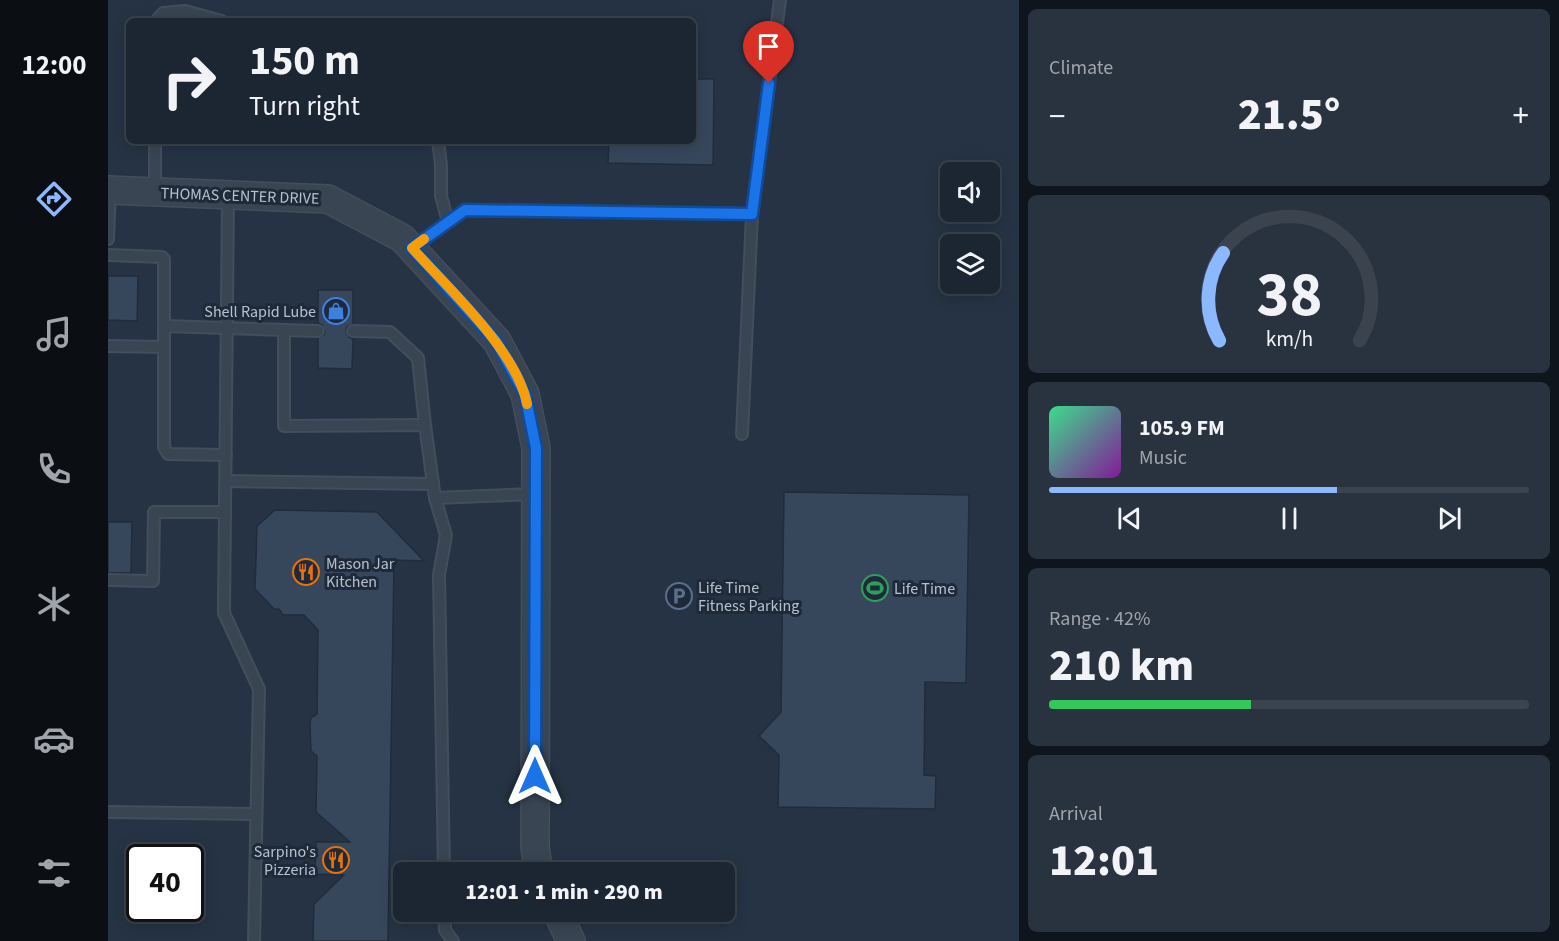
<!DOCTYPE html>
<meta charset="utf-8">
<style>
body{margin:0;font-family:"Source Sans 3",sans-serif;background:#29323f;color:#f1f3f6;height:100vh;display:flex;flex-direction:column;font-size:22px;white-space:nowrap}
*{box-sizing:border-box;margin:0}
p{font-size:20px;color:#a0a5ac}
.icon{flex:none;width:33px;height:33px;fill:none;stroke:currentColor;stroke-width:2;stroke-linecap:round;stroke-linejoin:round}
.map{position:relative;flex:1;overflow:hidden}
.drawer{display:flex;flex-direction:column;gap:9px;padding:9px;background:#0f151c;width:540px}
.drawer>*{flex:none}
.banner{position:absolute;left:18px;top:18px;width:570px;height:126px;border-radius:9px;box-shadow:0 3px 15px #0003,0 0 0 2px #3a434e;background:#1c2633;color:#f1f3f6;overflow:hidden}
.fabs{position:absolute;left:832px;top:162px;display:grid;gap:12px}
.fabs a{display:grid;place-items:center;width:60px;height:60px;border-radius:9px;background:#1c2633;box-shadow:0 3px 15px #0003,0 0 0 2px #3a434e;font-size:30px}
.speed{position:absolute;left:18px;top:844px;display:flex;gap:12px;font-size:30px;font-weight:700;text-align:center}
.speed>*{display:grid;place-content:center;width:78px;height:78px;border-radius:50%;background:#1c2633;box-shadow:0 3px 15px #0003,0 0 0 2px #3a434e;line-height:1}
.speed .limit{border:3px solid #111;border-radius:9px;background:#fff;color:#111}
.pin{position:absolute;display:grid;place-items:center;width:51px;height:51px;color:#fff;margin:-62px -26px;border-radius:50% 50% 50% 0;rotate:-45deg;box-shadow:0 0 6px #0007}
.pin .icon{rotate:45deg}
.me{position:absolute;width:66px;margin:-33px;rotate:0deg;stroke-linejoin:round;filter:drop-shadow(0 0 4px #0008)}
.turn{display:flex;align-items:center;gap:21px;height:126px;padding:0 24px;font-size:27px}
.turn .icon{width:78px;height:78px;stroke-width:2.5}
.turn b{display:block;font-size:42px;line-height:51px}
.big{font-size:45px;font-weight:800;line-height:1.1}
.drawer .tile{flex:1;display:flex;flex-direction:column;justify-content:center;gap:9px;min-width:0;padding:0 21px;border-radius:9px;background:#29323f}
.drawer .dial{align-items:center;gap:0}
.dial svg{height:156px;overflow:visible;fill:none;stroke:#3a434e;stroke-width:7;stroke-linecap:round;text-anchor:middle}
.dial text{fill:#f1f3f6;stroke:none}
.song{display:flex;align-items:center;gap:18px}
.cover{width:72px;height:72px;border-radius:9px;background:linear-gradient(135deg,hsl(150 70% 55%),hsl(290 70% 35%))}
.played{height:6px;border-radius:3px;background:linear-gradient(90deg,#8bb8fe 60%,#3a434e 60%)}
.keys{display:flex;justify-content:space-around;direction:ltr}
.heat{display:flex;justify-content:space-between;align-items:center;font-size:33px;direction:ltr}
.charge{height:9px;border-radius:4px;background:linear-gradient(90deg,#34c759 42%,#3a434e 0)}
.trip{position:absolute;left:285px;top:862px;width:342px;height:60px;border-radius:9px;background:#1c2633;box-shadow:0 3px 15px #0003,0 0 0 2px #3a434e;font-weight:800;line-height:60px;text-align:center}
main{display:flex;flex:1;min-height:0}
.tab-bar{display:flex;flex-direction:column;width:108px;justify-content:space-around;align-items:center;background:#0b0f14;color:#a0a5ac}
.tab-bar .icon{width:42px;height:42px}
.tab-bar .selected{color:#8bb8fe}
.tab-bar b{font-size:27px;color:#f1f3f6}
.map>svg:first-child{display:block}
.building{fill:#37475b;stroke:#202c3b;stroke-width:1.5}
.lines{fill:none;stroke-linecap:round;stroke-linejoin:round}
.service-casing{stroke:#434e5d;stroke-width:14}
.tertiary-casing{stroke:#434e5d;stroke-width:30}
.service{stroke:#3a4554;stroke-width:10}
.tertiary{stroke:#3a4554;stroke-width:27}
.route-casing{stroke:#114b97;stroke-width:15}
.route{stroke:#1a73e8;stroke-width:10}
.slow{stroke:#f59e0b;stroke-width:10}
.labels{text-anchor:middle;stroke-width:6;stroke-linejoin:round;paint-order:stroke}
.street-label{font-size:16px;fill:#b7c0cd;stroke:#1e2a39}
.poi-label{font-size:16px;fill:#b7c0cd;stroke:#1e2a39;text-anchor:start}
</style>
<main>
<nav class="tab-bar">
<b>12:00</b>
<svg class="icon selected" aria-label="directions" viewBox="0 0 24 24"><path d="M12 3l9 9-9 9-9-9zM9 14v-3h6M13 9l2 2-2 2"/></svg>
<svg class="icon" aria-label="music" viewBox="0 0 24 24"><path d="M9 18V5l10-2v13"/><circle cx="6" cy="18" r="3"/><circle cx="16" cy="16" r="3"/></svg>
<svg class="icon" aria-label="phone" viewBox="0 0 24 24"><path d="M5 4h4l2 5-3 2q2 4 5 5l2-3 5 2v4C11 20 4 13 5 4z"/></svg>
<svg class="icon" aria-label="climate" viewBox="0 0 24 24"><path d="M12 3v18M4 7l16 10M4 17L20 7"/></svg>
<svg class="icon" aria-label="car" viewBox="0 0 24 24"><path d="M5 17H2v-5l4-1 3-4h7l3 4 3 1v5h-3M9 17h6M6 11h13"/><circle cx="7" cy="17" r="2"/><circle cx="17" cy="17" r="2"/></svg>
<svg class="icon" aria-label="filters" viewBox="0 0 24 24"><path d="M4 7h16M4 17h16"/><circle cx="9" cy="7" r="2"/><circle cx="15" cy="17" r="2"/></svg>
</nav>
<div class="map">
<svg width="911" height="941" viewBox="0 0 911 941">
<rect width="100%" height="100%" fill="#253344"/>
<g class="building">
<polygon points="585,79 606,79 605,165 500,163 501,141 585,141"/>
<polygon points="0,276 30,276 29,321 0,320"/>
<polygon points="210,290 245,290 245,324 239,327 238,331 241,337 245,339 244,369 210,368 210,338 216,335 217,331 214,325 210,323"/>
<polygon points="676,492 861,495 858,683 817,682 816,775 828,776 827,809 670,807 671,755 651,736 673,712"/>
<polygon points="167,510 269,512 316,561 286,560 280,941 205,941 206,904 236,875 207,874 208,842 242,842 208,812 209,756 203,751 202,724 203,718 209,714 210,630 196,615 175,615 171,609 166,609 147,589 149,526"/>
<polygon points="0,522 24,522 23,573 0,573"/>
</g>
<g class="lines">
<defs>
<g id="service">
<polyline points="48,21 55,13 77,11 114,21"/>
<polyline points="47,141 47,192"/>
<polyline points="330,141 333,165 333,196 340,222"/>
<polyline points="120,196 116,613 151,689 146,941"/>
<polyline points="0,239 2,190"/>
<polyline points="304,248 357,210 644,214"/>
<polyline points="0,255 54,257 56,259 56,326"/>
<polyline points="176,330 210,331"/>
<polyline points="245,331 282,332 310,358 317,425"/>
<polyline points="0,346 56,347 56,447 60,454 118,455"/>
<polyline points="56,347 56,326 176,330 176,426 317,425 327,498"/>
<polyline points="634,434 644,214 672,0"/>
<polyline points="118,481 325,484"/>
<polyline points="0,580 45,581 46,512 117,512"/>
<polyline points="0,812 148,814"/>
<polyline points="336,873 331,575 338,535 327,498 427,494"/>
<polyline points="336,912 337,930 345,941"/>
</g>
<g id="tertiary">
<polyline points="0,190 220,199 294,238 389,341 417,394 428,448 427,847 431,873"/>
<polyline points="449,912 463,941"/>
</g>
</defs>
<use href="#service" class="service-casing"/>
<use href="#tertiary" class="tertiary-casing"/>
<use href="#service" class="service"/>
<use href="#tertiary" class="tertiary"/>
</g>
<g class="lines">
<defs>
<polyline id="route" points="427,776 428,448 417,394 388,341 304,248 357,210 644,214 661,83"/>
</defs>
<use href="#route" class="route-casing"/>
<use href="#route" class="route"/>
<path class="slow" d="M316,239l-12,9c36,40 105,103 115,156"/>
</g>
<defs>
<symbol id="shop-ring" viewBox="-11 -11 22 22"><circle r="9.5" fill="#1e2a39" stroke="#3f7fe0" stroke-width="1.5"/><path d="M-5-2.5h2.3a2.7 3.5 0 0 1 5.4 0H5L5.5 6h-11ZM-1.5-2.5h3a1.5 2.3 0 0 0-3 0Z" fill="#3f7fe0"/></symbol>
<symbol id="restaurant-ring" viewBox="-11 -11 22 22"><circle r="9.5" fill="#1e2a39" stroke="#e8710a" stroke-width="1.5"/><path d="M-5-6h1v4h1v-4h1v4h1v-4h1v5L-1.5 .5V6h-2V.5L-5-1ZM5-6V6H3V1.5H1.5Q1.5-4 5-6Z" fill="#e8710a"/></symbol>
<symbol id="stadium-ring" viewBox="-11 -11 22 22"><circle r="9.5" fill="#1e2a39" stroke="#2e9e5b" stroke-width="1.5"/><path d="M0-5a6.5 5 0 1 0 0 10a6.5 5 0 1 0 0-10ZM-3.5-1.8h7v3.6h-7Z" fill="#2e9e5b"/></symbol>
<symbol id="parking-ring" viewBox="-11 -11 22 22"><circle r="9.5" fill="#1e2a39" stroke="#5c6f8a" stroke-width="1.5"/><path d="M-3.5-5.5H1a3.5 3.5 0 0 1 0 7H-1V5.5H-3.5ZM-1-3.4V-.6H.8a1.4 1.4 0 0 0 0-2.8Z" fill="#5c6f8a"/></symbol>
</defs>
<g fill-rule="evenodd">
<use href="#shop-ring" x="213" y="296" width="30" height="30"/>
<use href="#restaurant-ring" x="183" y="557" width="30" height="30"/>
<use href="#stadium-ring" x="752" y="573" width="30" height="30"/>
<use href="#parking-ring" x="556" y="581" width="30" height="30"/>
<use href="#restaurant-ring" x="213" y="845" width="30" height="30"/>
</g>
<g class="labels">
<g class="street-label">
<text transform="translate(132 195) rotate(2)" y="6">THOMAS CENTER DRIVE</text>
</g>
<g class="poi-label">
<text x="208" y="317" text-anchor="end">Shell Rapid Lube</text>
<text x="218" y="569">Mason Jar<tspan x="218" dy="18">Kitchen</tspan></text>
<text x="590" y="593">Life Time<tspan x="590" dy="18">Fitness Parking</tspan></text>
<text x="786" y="594">Life Time</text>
<text x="208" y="857" text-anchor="end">Sarpino's<tspan x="208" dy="18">Pizzeria</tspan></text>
</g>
</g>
</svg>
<div class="fabs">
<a><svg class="icon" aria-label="sound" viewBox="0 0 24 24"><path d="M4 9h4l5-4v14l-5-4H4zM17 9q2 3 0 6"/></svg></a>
<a><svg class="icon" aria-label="layers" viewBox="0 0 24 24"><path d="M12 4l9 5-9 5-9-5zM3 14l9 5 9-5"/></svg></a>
</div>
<div class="speed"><div class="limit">40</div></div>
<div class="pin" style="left:661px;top:83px;background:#d93025"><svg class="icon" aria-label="arrive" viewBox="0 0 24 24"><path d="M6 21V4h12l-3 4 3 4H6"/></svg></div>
<svg class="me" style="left:427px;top:776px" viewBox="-20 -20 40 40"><path d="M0-17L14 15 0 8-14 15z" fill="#1a73e8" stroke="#fff" stroke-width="4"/></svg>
<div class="trip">12:01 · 1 min · 290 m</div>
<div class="banner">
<div class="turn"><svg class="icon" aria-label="right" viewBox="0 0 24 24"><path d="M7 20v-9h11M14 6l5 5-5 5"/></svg><div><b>150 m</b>Turn right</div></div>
</div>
</div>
<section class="drawer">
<div class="tile"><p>Climate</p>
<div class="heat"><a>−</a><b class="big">21.5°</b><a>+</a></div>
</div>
<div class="tile dial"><svg viewBox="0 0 100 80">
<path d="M14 69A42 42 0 1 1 86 69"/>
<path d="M14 69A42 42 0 0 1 16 24" stroke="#8bb8fe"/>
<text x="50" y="56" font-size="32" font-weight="700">38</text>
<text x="50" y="72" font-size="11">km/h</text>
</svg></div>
<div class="tile">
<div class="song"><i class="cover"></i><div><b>105.9 FM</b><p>Music</p></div></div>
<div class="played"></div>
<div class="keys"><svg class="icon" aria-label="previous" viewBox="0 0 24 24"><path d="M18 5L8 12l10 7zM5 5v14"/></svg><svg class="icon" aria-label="pause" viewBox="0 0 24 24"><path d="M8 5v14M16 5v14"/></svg><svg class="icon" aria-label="next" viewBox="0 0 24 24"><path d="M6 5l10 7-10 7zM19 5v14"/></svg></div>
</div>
<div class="tile"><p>Range · 42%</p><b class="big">210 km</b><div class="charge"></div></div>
<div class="tile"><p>Arrival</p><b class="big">12:01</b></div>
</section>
</main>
